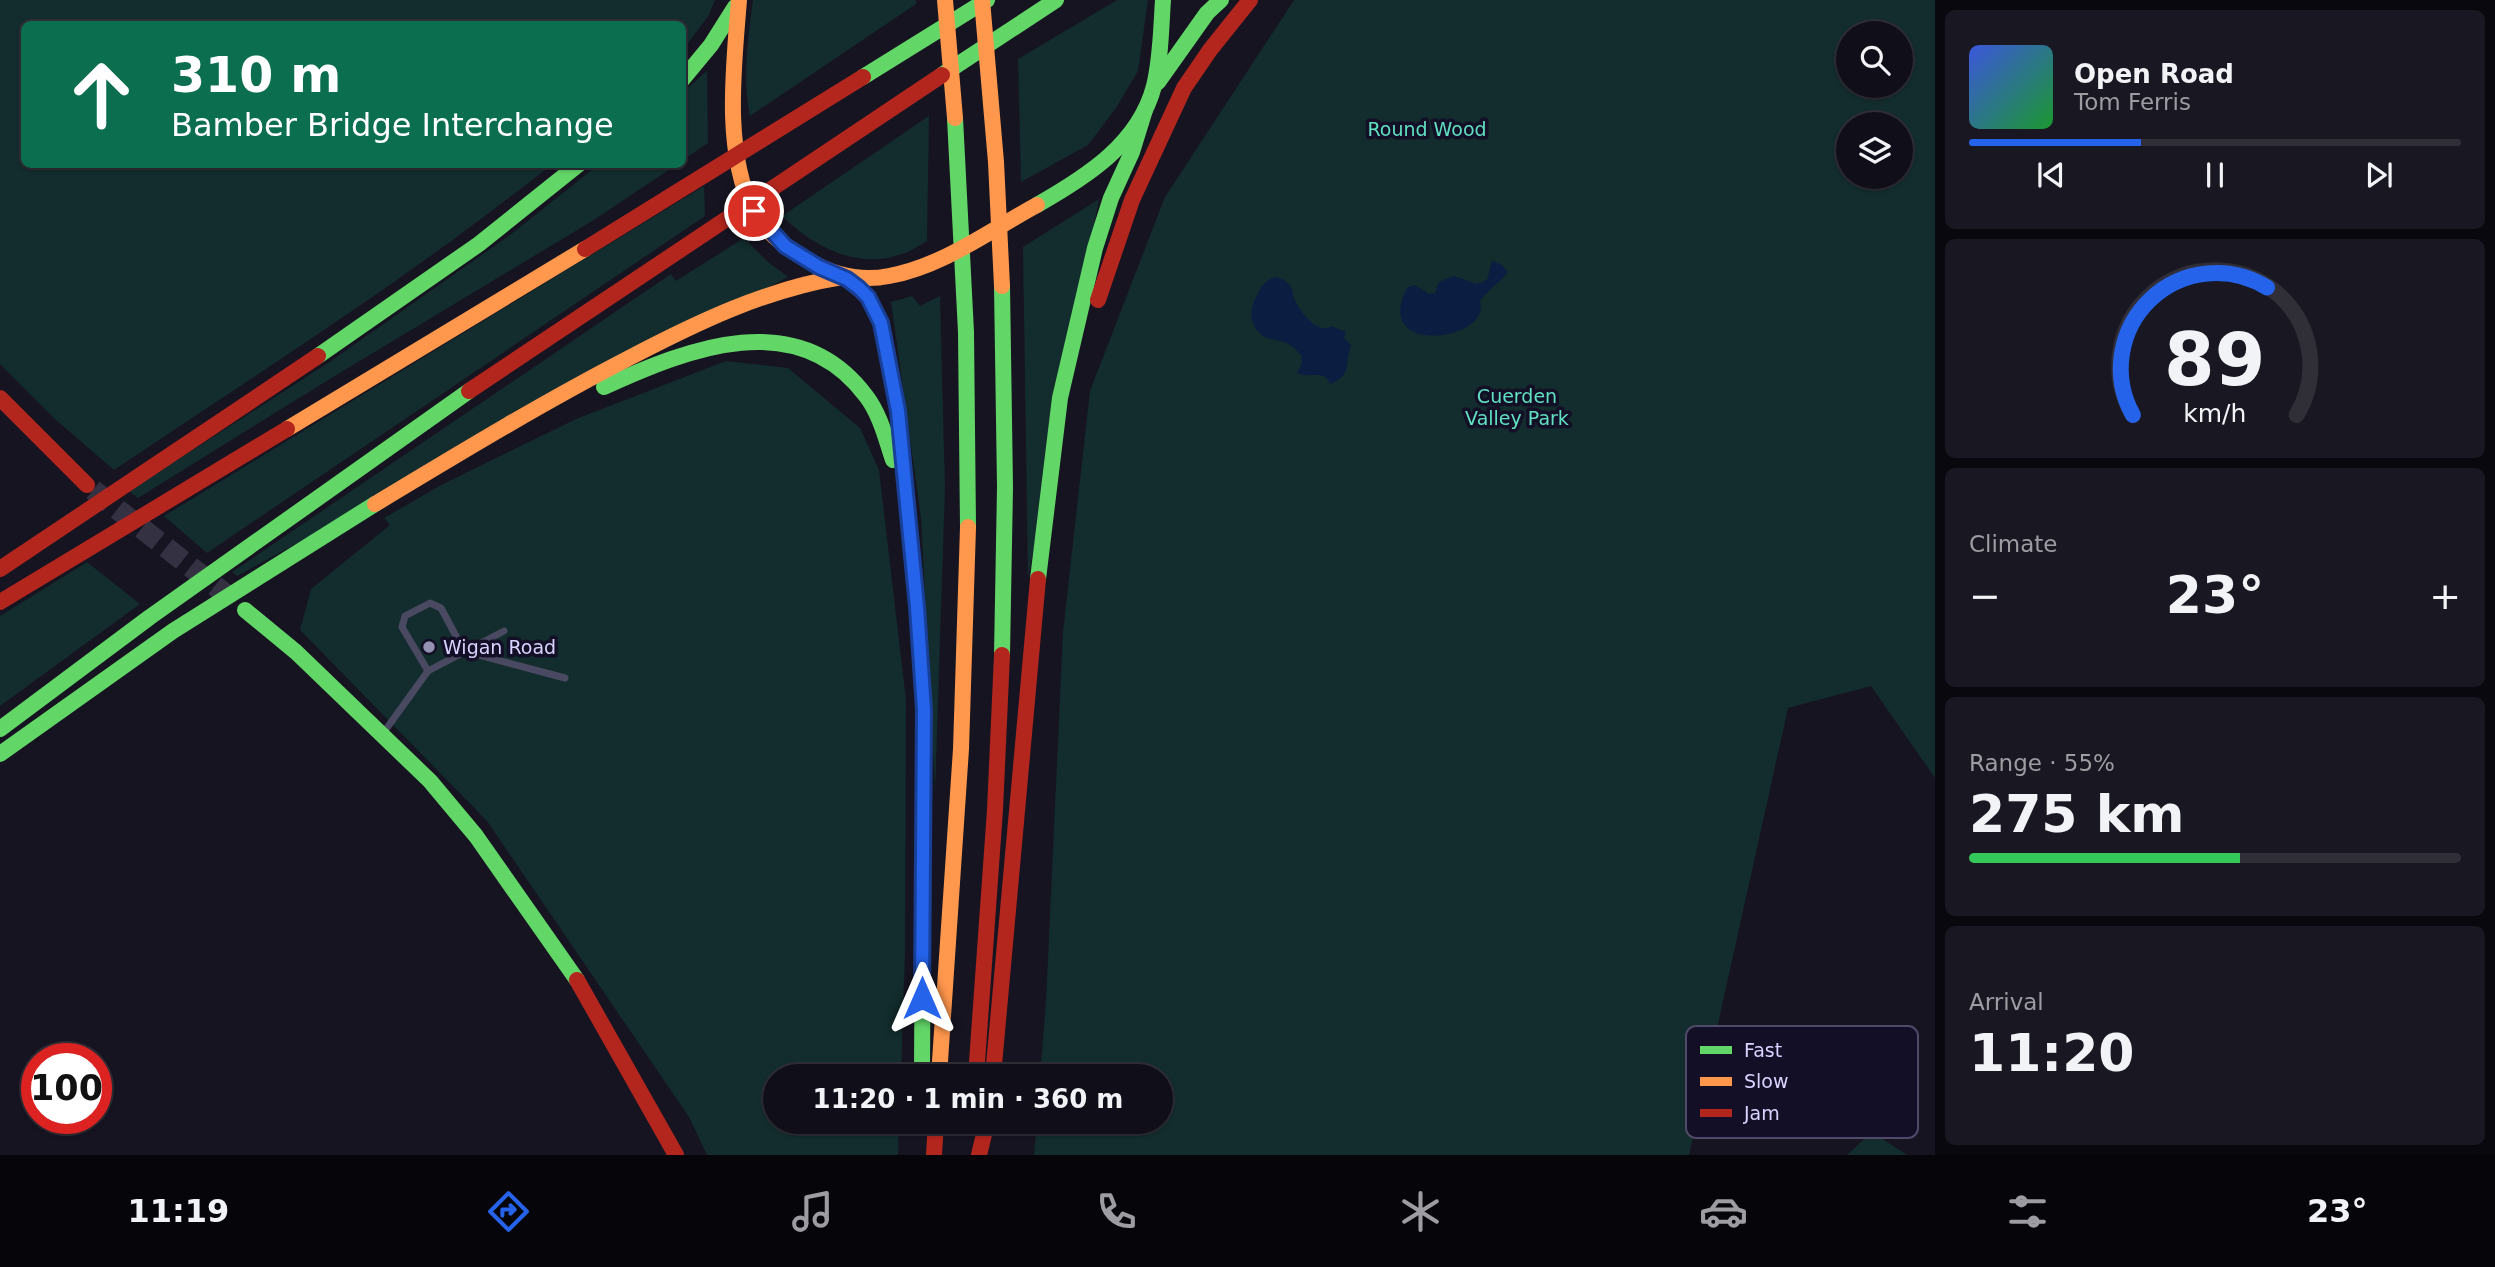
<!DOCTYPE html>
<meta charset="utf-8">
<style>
body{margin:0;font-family:"DejaVu Sans",sans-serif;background:#191822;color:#f1f3f6;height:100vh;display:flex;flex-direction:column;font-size:26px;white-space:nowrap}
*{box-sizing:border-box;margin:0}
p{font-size:23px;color:#9c9ca2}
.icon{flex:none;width:38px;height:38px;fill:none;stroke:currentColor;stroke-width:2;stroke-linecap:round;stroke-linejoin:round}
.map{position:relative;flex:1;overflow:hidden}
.sheet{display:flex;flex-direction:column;gap:10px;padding:10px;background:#09080e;width:560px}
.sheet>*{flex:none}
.hud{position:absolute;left:21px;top:21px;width:665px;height:147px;border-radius:10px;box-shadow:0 2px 5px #0004,0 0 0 2px #302f38;background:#0b6e4f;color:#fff;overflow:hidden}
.fabs{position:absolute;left:1836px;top:21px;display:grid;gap:14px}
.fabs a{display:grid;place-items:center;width:77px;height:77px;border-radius:50%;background:#100f19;box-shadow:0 2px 5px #0004,0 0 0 2px #302f38;font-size:35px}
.speed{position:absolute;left:21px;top:1043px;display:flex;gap:14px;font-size:35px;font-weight:700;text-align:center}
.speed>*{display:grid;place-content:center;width:91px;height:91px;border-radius:50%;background:#100f19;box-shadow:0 2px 5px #0004,0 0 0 2px #302f38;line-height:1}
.speed .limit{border:10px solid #d22;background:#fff;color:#111}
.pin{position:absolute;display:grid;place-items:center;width:60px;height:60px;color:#fff;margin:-30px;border:4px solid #fff;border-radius:50%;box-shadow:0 2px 7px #0007}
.me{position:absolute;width:77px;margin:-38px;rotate:0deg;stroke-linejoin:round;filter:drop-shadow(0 0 5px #0008)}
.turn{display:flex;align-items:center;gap:24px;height:147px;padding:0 35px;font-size:32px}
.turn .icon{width:91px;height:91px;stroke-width:2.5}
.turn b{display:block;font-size:49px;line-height:60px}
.big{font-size:52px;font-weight:800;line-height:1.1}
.sheet .widget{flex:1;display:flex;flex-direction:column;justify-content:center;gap:10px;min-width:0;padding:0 24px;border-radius:10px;background:#191822}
.sheet .dial{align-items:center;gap:0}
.dial svg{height:182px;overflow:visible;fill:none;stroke:#302f38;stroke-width:7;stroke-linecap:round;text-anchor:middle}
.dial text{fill:#f1f3f6;stroke:none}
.song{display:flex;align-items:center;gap:21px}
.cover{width:84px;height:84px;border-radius:10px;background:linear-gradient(135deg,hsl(230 70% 55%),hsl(130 70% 35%))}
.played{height:7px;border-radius:4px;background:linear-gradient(90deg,#2563eb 35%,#302f38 35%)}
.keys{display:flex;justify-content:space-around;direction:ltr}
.heat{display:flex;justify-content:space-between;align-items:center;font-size:38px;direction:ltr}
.charge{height:10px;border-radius:5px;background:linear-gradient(90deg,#34c759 55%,#302f38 0)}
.trip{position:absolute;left:763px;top:1064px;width:410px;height:70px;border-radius:35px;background:#100f19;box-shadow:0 2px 5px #0004,0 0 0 2px #302f38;font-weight:800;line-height:70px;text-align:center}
.dock{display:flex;height:112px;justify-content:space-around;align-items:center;background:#06060a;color:#9c9ca2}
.dock .icon{width:49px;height:49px}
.dock .current{color:#2563eb}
.dock b{font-size:32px;color:#f1f3f6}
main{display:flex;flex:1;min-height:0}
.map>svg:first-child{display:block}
.green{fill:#132c2d;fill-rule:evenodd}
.water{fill:#0b1e41}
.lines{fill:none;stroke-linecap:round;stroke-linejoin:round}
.primary-tunnel{stroke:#333142;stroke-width:21;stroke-dasharray:21 10;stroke-linecap:butt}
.lane{stroke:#4a4962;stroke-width:7}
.fast{stroke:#63d668;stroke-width:16}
.slow{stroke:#ff974d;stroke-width:16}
.jam{stroke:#b3261e;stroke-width:16}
.route-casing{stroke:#184099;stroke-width:18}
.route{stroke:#2563eb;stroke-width:12}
.poi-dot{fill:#9591b1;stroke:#130f26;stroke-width:2.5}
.labels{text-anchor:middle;stroke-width:7;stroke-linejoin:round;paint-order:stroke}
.park-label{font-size:19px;fill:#5fe0c0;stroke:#130f26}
.poi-label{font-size:19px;fill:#d9d4ff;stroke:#130f26;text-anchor:start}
.key{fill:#130f26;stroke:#4e4a67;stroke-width:2}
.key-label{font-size:19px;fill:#d9d4ff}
</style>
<main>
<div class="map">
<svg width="1935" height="1155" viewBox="0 0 1935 1155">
<rect width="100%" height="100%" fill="#161421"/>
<g class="green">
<path d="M0,0h715l-6,15 -26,35 -1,-26h-658v140l527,1c-139,111 -289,206 -437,305l-58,-50 -56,-56z"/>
<path d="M753,0h163v4l-166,112c-8,-37 -2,-79 3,-116z"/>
<polygon points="1117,0 1148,0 1138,71 1116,108 1088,145 1021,182 1018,59"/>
<path d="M1294,0h641v778l-64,-92 -83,22 -99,447h-655l3,-33h123v-46h-120l6,-74 17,-370 27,-241 75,-194zM1848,33h52v53h-52zM1848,124h52v53h-52z"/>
<polygon points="707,71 708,143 683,160 682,93"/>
<path d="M929,116l-2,125c-8,5 -16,10 -25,13 -45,16 -88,-7 -120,-38z"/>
<polygon points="598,165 676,165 594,220 338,374 138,498 129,491 328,363 510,235"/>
<polygon points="704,186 705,216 207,553 164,516"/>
<polygon points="1099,199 1028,578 1023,247"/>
<polygon points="744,238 768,262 788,277 237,576 232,572 671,274 676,281"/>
<polygon points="912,296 920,306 940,296 945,488 935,791 921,518 891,302"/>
<polygon points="726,361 788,368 860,428 879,470 906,700 905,953 901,1076 775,1076 775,1122 899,1122 898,1155 707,1155 689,1117 487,821 300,630 311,589 390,525 384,518 443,484 576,419"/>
<polygon points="87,562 140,604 0,706 0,616"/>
<polygon points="1872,1132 1907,1155 1847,1155"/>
</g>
<g class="water">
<path d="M1492,261l10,4 6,7c-8,11 -20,17 -28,29 12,40 -109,57 -73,-13l8,-3 14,9 6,-1 4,-11 15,-6 23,8 10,-4z"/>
<path d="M1276,277c6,2 12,4 15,10 3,5 0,5 3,11 5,12 23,38 37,28l15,6 -2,6 7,7c-7,19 2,30 -21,39l-3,-6c-9,-6 -20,0 -30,-5l5,-10 -1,-8c-4,-4 -8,-9 -13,-11 -6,-4 -14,-3 -21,-6 -18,-8 -19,-28 -10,-43 4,-9 10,-16 19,-18z"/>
</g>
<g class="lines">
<polyline class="primary-tunnel" points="93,490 238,604"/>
<g class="lane">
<polyline points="428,671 402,627 405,616 430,603 441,608 464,651 565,678"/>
<polyline points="384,732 428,671 504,631"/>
</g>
<g class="fast">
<polyline points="942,75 1056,0"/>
<polyline points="863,77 987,0"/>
<polyline points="682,80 711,45 735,7"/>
<polyline points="1158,82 1207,13 1221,0"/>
<polyline points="955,118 966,332 968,527"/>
<path d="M1037,205c49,-28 102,-61 117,-119 7,-28 7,-58 9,-86"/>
<polyline points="1002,286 1005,487 1002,655"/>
<polyline points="318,356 479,244 579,164"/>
<path d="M604,387c85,-39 194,-82 262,9 14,18 20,43 27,64"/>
<polyline points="1038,579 1060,398 1095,248 1111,198 1132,152 1145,110"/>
<polyline points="245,610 296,652 430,781 476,836 577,980"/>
<polyline points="0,729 150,617 469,391"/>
<polyline points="0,754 173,631 375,504"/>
<polyline points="922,1076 923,852"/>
</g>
<g class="slow">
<path d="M739,0c-5,65 -16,150 14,210 11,22 34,38 54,50 26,15 52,22 82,16 54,-10 100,-45 148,-71"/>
<polyline points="945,0 955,118"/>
<polyline points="982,0 996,162 1002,286"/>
<polyline points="847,279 868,297 881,323 898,411 917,607 924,710 923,852"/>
<polyline points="287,429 585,249"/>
<path d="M375,504c83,-50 167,-101 254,-146 67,-35 137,-69 213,-81"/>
<polyline points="939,1076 961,749 968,527"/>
</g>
<g class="jam">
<polyline points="585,249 863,77"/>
<polyline points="1098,300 1132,200 1184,88 1210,50 1250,0"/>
<polyline points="469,391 942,75"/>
<polyline points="0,398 87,485"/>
<polyline points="0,569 318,356"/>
<polyline points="0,602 287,429"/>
<polyline points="577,980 676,1155"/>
<polyline points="976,1076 995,810 1002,655"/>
<polyline points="993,1076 1038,579"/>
<polyline points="934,1155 936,1122"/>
<polyline points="979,1155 987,1122"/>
</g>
</g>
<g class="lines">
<defs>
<polyline id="route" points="754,211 785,246 819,267 847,279 859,288 868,297 881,323 898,411 917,607 924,710 922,998"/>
</defs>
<use href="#route" class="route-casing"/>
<use href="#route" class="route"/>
</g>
<circle class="poi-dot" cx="429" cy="647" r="7"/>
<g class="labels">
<g class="park-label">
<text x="1427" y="136">Round Wood</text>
<text x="1517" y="403">Cuerden<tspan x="1517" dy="22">Valley Park</tspan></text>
</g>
<g class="poi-label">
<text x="443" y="654">Wigan Road</text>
</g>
</g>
<rect x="1686" y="1026" width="232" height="112" rx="10" class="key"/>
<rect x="1700" y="1046" width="32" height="8" fill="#63d668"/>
<rect x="1700" y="1077" width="32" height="9" fill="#ff974d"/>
<rect x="1700" y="1109" width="32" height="8" fill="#b3261e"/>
<g class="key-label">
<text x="1744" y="1057">Fast</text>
<text x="1744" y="1088">Slow</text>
<text x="1744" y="1120">Jam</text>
</g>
</svg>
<div class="fabs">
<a><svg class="icon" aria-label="search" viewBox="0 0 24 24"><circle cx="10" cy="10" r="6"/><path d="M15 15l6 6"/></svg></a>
<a><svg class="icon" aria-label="layers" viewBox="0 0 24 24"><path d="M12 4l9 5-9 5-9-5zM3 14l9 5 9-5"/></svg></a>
</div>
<div class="speed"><div class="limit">100</div></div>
<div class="pin" style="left:754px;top:211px;background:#d93025"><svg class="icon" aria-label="arrive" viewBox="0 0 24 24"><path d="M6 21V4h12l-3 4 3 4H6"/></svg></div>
<svg class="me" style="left:922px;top:998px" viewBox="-20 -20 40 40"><path d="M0-17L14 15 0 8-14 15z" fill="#2563eb" stroke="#fff" stroke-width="4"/></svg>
<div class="trip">11:20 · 1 min · 360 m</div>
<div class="hud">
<div class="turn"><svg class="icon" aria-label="ahead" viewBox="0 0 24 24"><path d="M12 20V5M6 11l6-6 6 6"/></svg><div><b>310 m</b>Bamber Bridge Interchange</div></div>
</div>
</div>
<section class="sheet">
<div class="widget">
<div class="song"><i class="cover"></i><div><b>Open Road</b><p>Tom Ferris</p></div></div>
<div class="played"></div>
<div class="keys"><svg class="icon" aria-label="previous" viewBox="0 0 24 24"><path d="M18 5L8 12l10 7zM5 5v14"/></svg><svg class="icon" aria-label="pause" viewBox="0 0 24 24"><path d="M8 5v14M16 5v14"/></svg><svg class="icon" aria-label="next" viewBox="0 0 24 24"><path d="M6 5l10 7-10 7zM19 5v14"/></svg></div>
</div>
<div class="widget dial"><svg viewBox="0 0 100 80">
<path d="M14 69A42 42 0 1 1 86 69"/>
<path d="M14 69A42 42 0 0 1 73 13" stroke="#2563eb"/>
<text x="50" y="56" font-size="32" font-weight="700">89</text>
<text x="50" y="72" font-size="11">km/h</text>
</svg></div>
<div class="widget"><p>Climate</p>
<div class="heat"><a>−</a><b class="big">23°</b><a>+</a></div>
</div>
<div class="widget"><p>Range · 55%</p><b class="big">275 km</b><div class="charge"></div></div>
<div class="widget"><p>Arrival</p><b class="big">11:20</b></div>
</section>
</main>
<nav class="dock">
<b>11:19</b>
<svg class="icon current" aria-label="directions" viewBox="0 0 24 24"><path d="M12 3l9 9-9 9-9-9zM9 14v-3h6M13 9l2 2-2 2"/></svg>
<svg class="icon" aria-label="music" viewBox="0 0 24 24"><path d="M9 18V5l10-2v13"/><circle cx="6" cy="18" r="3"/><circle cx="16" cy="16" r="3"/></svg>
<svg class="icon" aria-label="phone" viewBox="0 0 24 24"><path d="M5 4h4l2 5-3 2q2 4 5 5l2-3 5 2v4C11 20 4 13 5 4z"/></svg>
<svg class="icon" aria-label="climate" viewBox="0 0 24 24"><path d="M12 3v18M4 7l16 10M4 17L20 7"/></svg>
<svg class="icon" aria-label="car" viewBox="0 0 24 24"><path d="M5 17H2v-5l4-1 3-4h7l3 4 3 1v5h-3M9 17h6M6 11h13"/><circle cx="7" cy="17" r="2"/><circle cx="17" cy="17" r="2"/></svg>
<svg class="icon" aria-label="filters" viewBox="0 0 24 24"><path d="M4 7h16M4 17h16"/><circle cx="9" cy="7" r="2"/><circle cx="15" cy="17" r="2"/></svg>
<b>23°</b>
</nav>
